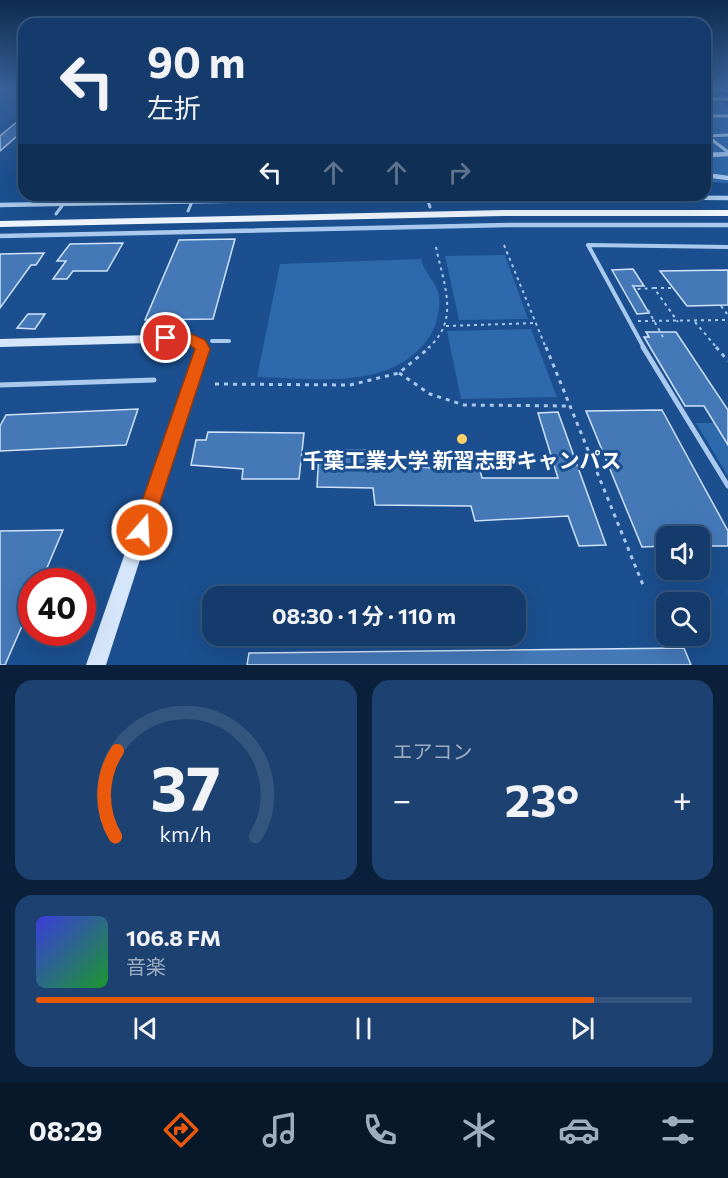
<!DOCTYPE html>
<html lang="ja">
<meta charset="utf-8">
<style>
body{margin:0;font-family:Commissioner,"Noto Sans JP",sans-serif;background:#1d4271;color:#f1f3f6;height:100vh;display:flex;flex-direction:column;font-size:22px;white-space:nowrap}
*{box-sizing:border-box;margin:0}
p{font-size:20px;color:#9dadc1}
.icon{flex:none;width:33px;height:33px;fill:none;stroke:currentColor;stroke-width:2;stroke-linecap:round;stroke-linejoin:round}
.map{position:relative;height:665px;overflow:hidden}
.sheet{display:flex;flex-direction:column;gap:15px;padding:15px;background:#0b203b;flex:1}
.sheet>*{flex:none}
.hud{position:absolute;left:18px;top:18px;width:693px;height:183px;border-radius:18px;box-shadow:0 6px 24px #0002,0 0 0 2px #33557e;background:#143b6b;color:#f1f3f6;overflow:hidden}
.controls{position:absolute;left:656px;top:526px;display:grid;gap:12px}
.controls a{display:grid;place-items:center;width:54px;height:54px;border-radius:12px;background:#143b6b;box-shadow:0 6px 24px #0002,0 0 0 2px #33557e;font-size:30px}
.speed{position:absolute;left:18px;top:568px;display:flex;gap:12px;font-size:30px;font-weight:700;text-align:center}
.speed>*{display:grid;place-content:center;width:78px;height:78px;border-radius:50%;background:#143b6b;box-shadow:0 6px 24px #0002,0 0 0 2px #33557e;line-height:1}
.speed .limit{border:9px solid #d22;background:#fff;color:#111}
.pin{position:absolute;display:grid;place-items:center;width:51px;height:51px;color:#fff;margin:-26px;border:3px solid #fff;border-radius:50%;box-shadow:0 2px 6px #0007}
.me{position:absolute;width:66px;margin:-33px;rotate:19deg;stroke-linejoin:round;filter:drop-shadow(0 0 4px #0008)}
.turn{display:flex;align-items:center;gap:21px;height:126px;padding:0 30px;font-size:27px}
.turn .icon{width:78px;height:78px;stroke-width:2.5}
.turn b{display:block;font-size:42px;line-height:51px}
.lanes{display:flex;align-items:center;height:57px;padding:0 30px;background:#0003;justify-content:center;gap:30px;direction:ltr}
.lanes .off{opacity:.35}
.big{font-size:45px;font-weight:700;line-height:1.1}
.sheet .widget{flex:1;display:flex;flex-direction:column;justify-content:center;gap:9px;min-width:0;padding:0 21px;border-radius:18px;background:#1d4271}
.sheet .dial{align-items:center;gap:0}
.dial svg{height:156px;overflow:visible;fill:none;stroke:#33557e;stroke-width:7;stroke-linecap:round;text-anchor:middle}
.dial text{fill:#f1f3f6;stroke:none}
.song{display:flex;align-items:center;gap:18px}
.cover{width:72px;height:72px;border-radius:9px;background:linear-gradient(135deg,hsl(240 70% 55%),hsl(130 70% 35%))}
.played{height:6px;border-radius:3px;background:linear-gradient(90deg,#ea580c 85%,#33557e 85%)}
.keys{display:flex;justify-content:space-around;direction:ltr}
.heat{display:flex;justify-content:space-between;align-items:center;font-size:33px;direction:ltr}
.sheet .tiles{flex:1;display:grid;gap:15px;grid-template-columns:1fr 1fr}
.widget:last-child{grid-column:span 2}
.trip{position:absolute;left:202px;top:586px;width:324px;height:60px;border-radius:18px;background:#143b6b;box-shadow:0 6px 24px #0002,0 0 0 2px #33557e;font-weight:700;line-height:60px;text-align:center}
.menu{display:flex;height:96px;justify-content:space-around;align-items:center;background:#08182b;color:#9dadc1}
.menu .icon{width:42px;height:42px}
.menu .current{color:#ea580c}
.menu b{font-size:27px;color:#f1f3f6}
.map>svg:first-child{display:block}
.green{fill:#2e69ad}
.building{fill:#4478b7;stroke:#cfe3fa;stroke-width:1.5}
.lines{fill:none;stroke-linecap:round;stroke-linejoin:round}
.path-far1{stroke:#a9c9ee;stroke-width:2;stroke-dasharray:3 4;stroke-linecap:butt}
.path{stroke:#a9c9ee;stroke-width:3;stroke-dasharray:4 5;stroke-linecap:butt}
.lane-far3{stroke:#a9c9ee;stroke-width:2}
.lane-far2{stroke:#a9c9ee;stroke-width:3}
.lane-far1{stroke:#a9c9ee;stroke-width:4}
.lane{stroke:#a9c9ee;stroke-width:5}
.street-far1{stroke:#a9c9ee;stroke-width:3}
.street{stroke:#a9c9ee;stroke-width:4.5}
.secondary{fill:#d6e6fa;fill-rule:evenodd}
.primary{fill:#f0f6ff;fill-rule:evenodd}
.route{fill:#ea580c;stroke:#983908;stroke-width:1.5}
.poi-dot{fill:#ffd166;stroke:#1b4f8f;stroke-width:2}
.labels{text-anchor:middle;stroke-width:6;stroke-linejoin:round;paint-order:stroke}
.near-poi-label{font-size:21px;font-weight:bold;fill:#fff;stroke:#1b4f8f}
</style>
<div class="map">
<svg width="728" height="665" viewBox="0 0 728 665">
<rect width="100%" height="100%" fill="#1b4f8f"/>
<g class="green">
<polygon points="705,100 718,100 728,106 728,183 705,182"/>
<polygon points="505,255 528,319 459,320 445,256"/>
<path d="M421,259c3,14 15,22 18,36 2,15 -3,33 -11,44 -39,53 -114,39 -171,38l23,-113z"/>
<polygon points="531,329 557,397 461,399 447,331"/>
<polygon points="696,423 715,423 728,445 728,476"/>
</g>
<g class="building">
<polygon points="24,116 24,130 0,151 0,136"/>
<polygon points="235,239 213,319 145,320 179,240"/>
<polygon points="123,243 107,271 73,271 67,279 53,279 66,261 57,261 70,244"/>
<polygon points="44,253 36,265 31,265 0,308 0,254"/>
<polygon points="633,269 644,286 633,286 649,313 637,314 612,270"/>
<polygon points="728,270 728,305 687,306 660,271"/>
<polygon points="28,314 45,314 35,329 17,328"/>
<polygon points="646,332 676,332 728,410 728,445 704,406 685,406 644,337 649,337"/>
<polygon points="138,409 126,445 0,451 0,426 6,415"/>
<polygon points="662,410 728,531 728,546 699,546 699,537 666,537 666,546 642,547 586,411"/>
<polygon points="558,412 606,545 579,546 568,516 475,521 471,506 375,505 373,488 317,487 319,450 372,450 373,457 393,459 394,466 480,470 482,478 558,478 538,413"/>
<polygon points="208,432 304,433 299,479 242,479 243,469 191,465 196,440 206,440"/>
<polygon points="63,530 41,582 32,582 32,603 5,665 0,665 0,531"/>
<polygon points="684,648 691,665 247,665 249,653"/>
</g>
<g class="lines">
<g class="path-far1">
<polyline points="504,245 546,348"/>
<polyline points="632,285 637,289 654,288 678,322"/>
<polyline points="654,288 673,288"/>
<polyline points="721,306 728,315"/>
<polyline points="648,310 663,337"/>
<polyline points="638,321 728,320"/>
<polyline points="695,322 717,348"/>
<polyline points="446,326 536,323"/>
<path d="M428,348c33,-28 15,-65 8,-101"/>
</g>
<g class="path">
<polyline points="546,347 643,585"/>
<polyline points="716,347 728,361"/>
<polyline points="399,373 430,394 464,405 570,406"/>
<polyline points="215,384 350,385 399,373 430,347"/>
</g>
<polyline class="lane-far3" points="719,88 728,92"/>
<g class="lane-far2">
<polyline points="426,195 430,207"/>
<polyline points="188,211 195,195"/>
<polyline points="56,214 70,195"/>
</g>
<g class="lane-far1">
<polyline points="212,341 229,341"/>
<polyline points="644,348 588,245 728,247"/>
</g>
<g class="lane">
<polyline points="643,347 728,486"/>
<polyline points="0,385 154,380"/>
</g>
<g class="street-far1">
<polyline points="705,99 728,99"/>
<polyline points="705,116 728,116"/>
<polyline points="707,136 728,152"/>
<polyline points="708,136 728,135"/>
<polyline points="713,155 728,154"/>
</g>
<g class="street">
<polyline points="705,155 728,154"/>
<polyline points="705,175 728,178"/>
<polyline points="0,205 493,196 728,198"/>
<polyline points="0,236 508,225 728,225"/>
</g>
<polygon class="secondary" points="189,334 204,341 208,349 106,665 86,665 196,349 187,342 0,347 0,339"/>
<polygon class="primary" points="504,210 728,210 728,216 504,216 0,227 0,221"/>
</g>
<linearGradient id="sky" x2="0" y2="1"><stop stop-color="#0f2b4f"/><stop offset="0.49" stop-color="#39639b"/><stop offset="1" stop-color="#39639b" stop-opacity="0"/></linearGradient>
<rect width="728" height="181" fill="url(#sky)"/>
<polygon class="route" points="189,333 205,340 210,349 151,530 149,536 142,539 135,536 132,530 195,349 187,343 166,343 159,338 166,334"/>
<circle class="poi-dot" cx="462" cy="439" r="6"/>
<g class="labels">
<g class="near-poi-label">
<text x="462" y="468">千葉工業大学 新習志野キャンパス</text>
</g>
</g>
</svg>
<div class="controls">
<a><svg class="icon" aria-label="sound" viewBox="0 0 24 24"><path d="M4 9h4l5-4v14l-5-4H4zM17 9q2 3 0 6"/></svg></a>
<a><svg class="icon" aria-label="search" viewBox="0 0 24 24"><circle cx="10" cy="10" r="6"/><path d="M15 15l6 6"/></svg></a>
</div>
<div class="speed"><div class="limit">40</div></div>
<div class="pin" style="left:166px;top:338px;background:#d93025"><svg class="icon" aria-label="arrive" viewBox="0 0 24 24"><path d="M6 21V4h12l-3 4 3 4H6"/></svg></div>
<svg class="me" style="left:142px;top:530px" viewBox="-20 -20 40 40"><circle r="17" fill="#ea580c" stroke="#fff" stroke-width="3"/><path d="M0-11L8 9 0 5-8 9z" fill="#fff"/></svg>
<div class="trip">08:30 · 1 分 · 110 m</div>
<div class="hud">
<div class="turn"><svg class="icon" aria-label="left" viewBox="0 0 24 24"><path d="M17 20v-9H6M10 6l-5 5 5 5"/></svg><div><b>90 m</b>左折</div></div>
<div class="lanes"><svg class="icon" aria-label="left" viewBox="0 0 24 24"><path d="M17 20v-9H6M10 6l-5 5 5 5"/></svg><svg class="icon off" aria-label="ahead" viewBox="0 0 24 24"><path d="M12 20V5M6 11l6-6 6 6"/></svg><svg class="icon off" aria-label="ahead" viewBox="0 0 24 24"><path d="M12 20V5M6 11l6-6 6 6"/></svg><svg class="icon off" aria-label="right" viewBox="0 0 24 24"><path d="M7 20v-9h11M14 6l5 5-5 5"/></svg></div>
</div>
</div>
<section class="sheet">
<div class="tiles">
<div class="widget dial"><svg viewBox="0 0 100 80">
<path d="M14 69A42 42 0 1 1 86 69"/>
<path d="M14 69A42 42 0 0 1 15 25" stroke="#ea580c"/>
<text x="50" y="56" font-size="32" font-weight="700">37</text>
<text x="50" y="72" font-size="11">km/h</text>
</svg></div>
<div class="widget"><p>エアコン</p>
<div class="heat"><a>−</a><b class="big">23°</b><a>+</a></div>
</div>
<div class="widget">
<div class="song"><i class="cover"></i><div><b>106.8 FM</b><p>音楽</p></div></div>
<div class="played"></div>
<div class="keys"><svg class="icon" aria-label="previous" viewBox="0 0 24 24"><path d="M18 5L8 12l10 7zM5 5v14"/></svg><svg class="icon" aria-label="pause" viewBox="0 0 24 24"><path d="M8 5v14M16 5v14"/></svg><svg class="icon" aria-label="next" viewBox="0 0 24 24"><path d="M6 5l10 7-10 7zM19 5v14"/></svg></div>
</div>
</div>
</section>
<nav class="menu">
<b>08:29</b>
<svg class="icon current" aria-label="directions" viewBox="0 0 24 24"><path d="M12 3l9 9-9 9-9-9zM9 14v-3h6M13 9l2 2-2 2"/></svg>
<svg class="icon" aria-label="music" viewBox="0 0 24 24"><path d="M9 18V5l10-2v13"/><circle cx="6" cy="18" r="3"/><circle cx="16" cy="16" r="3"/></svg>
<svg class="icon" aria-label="phone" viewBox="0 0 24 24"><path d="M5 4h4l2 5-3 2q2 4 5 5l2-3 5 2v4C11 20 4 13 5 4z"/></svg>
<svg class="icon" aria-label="climate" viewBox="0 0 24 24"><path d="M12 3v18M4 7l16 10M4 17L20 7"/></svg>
<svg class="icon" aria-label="car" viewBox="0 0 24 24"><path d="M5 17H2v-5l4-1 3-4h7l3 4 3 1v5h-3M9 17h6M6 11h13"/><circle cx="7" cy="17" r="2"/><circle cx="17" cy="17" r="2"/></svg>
<svg class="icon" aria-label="filters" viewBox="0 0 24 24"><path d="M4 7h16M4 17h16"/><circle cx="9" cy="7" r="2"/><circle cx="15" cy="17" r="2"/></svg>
</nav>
